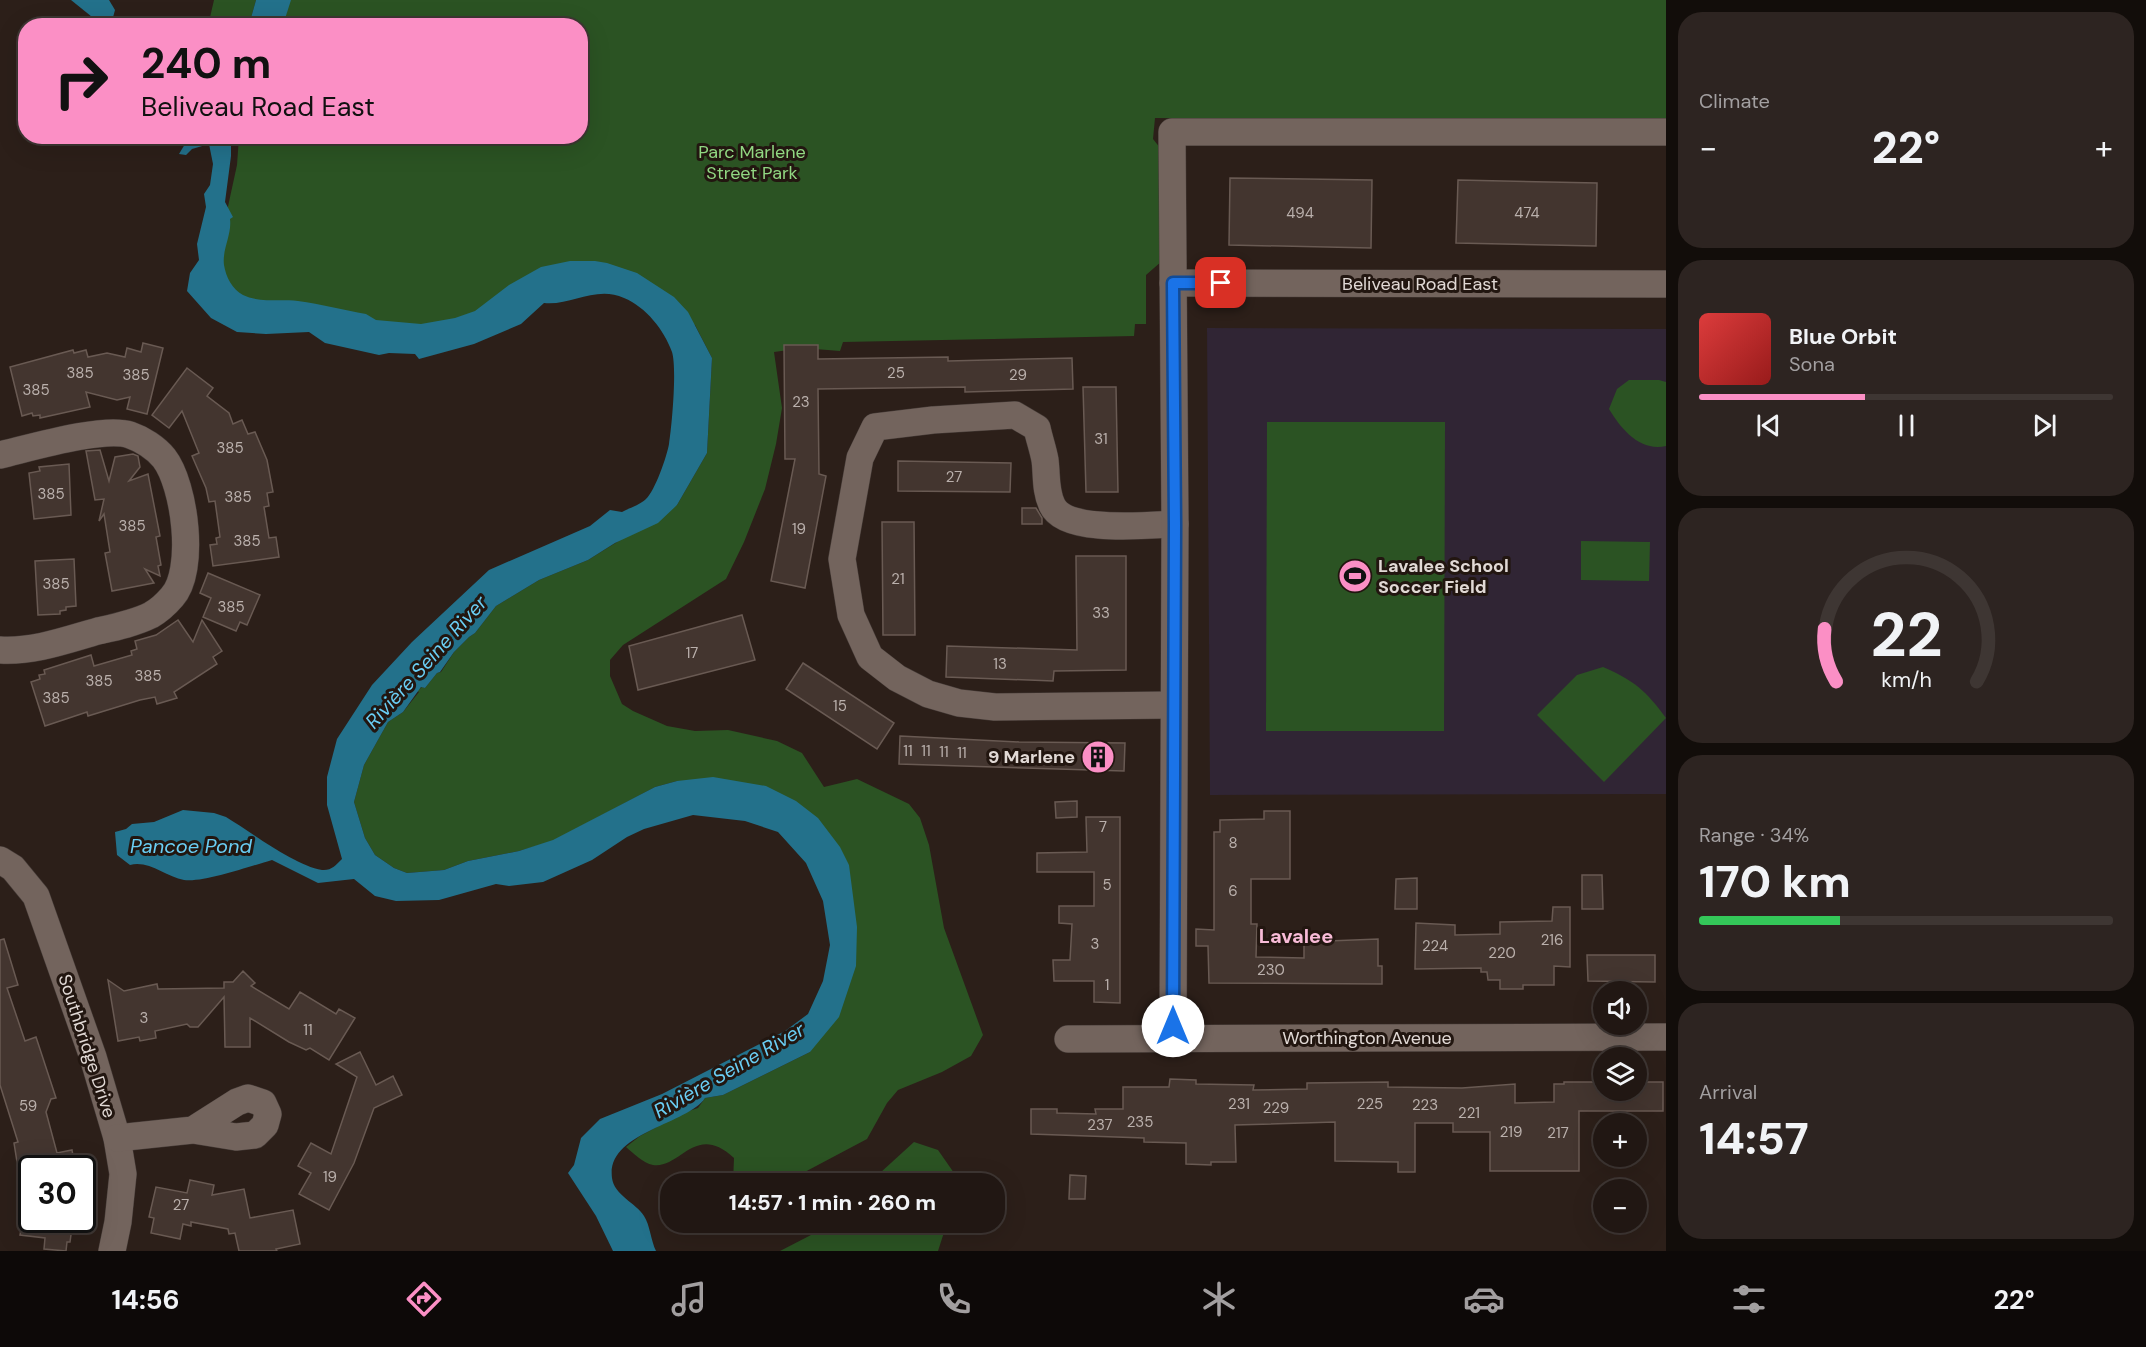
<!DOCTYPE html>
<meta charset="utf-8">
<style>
body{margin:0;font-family:"DM Sans",sans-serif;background:#2d2421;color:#f1f3f6;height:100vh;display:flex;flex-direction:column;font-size:22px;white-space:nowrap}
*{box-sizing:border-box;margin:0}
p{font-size:20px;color:#a29fa0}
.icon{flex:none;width:33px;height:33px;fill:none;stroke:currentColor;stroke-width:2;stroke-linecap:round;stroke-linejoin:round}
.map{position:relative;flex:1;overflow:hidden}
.details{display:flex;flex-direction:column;gap:12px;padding:12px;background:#120d0a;width:480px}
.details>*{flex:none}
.top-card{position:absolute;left:18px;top:18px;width:570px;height:126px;border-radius:24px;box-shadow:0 6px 24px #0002,0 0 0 2px #3e3633;background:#fb8fc5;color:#111;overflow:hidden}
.fabs{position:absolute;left:1593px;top:981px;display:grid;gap:12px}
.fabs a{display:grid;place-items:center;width:54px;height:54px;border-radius:50%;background:#211713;box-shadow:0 6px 24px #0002,0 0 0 2px #3e3633;font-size:30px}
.speed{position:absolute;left:18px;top:1155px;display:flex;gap:12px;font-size:30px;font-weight:700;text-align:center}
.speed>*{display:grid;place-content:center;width:78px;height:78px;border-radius:50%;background:#211713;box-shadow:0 6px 24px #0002,0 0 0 2px #3e3633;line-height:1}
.speed .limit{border:3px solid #111;border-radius:9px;background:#fff;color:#111}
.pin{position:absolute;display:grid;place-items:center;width:51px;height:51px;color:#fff;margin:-26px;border-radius:12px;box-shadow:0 3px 9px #0006}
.me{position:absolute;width:66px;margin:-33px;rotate:0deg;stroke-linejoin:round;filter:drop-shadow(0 0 4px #0008)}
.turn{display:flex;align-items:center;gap:21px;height:126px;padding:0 24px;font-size:27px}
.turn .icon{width:78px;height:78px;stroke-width:2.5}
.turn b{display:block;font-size:42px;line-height:51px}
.big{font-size:45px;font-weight:800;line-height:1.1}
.details .tile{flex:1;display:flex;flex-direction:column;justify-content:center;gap:9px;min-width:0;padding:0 21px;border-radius:24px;background:#2d2421}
.details .dial{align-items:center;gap:0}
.dial svg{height:156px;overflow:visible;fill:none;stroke:#3e3633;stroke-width:7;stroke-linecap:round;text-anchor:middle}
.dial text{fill:#f1f3f6;stroke:none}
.song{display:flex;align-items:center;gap:18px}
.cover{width:72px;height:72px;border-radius:9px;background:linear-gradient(135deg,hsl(0 70% 55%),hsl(0 70% 35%))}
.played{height:6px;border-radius:3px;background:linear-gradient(90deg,#fb8fc5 40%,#3e3633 40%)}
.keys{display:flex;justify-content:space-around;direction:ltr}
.heat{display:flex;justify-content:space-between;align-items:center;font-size:33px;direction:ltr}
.charge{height:9px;border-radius:4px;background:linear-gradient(90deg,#34c759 34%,#3e3633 0)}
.trip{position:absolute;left:660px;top:1173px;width:345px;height:60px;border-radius:24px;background:#211713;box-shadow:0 6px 24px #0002,0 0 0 2px #3e3633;font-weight:800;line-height:60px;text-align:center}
.tab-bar{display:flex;height:96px;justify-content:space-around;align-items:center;background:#0d0908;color:#a29fa0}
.tab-bar .icon{width:42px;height:42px}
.tab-bar .current{color:#fb8fc5}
.tab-bar b{font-size:27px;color:#f1f3f6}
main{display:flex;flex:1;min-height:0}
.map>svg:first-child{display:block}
.education{fill:#302534}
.green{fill:#2b5323}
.water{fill:#23718b}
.building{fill:#43352f;stroke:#695a53;stroke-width:1.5}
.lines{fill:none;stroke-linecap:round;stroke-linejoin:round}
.minor-casing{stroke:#453b37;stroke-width:28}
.minor{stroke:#73645d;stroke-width:27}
.route-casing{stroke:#114b97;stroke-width:15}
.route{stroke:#1a73e8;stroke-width:10}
.labels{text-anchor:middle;stroke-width:6;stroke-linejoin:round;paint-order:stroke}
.number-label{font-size:15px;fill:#bab0ac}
.park-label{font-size:18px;fill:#91d782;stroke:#221610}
.street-label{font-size:18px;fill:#e1d9d5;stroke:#221610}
.poi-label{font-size:18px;font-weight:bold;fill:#e1d9d5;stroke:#221610;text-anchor:start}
.water-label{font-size:20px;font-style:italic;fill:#6acef4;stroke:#221610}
.neighbourhood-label{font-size:20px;font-weight:bold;fill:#f8bbd7;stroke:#221610}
</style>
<main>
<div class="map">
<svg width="1666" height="1251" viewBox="0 0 1666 1251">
<rect width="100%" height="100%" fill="#2c1f19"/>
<polygon class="education" points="1207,328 1666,329 1666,794 1210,795"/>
<g class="green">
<polygon points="214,0 256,0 249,25 208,26"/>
<path d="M285,0h1381v122l-511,-4 -2,21 8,10 1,112 -16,14v49h-11l-1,12 -291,6 -3,9 -37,-3 -29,4 8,56 -6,36 -11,45 -21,53 -18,37 -103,66 -13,15v16l12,28 11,7 34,15 28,5 33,-1 49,11 25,12 22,34 33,-8 52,25 11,14 9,27 15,83 39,107 -12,21 -29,16 -44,18 -11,13 -20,36 -83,44h-51l1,-25c-39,-36 -53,11 -81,7 -10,-2 -20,-12 -27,-18l14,-11 43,-23 15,-5 7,-10 18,-3 87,-43 39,-187 -172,-84 -22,6 -102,54 -34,10 -51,10 -24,9 -37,3 -13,-5 -19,-13 -10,-17 -11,-36 10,-37 24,-43 15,-10 16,-20 -2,-1 5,-4 3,1 12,-15 4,-1 13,-20 15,-15 6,-4 21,-27 43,-26 49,-20 89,-55 30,-52 5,-95 -17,-33 -100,-55 -149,62 -206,-21 -19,-34 6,-66 10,-46 2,-28 341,-1v-110l-301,-1z"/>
<path d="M1629,380h30l7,2v64c-26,6 -45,-17 -57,-37l8,-20z"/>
<polygon points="1267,422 1445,422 1444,731 1266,731"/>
<polygon points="1581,541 1650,542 1649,581 1581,580"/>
<path d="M1603,667c32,14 42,23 63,51l-62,64 -67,-67 40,-40z"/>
<polygon points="914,1142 938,1150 961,1183 869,1183"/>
<polygon points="825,1223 825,1222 947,1223 938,1251 780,1251 811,1235"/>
</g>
<g class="water">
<polygon points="71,0 109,0 115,10 112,21 102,25"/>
<polygon points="256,0 291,0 283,25 249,25"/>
<path d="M204,136l27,1v19l-6,46 8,15 -3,2c2,16 -8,30 -6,46 2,12 8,24 19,30 16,8 38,4 55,6 23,3 46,9 68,13l10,6 45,4 34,-6 20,-7 34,-26 32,-18 29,-6h25l12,2 30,10 37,24 14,15 24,46 -5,95 -30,52 -19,18 -43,20 -27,17 -49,20 -43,26 -21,27 -6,4 -15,15 -14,20 -3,1 -12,15 -4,-1 -18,25 -15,10 -24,43 -10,37 11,36 10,17 19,13 13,5 37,-3 24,-9 51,-10 34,-11 102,-53 22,-6 36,-4 53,9 30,15 22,17 22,29 9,18 8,62 -1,39 -17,51 -29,35 -87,43 -18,3c-18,27 -99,34 -93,80 2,17 24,25 32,38 6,9 7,25 12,35h-43l-17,-35 -28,-43 6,-8 7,-27 19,-19 62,-25 123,-63 23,-17 15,-33 7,-36 -7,-44 -17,-38 -28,-31 -33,-11 -52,-6 -49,14 -17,8 -35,23 -49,22 -34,4 -13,-2 -57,16 -43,1 -21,-5 -21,-17 -36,4 -46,-23c-21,6 -69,23 -88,20 -18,-3 -35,-20 -54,-15l-13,-10 -2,-23 11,-3 6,-5 22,-2 29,-12 31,3 12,4c25,15 68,48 96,53 9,1 14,-5 20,-11l-15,-54v-28l10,-38 35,-54 40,-43 77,-72 101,-44 20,-16 12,2c7,-4 18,-7 24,-13 9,-8 21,-43 23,-55 3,-19 8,-76 3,-92 -8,-22 -26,-45 -48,-54 -28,-13 -53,8 -80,5l-23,21 -47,20 -55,15 -4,-5 -26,-1 -10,2 -54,-12 -16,-11 -43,2 -29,-2 -26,-14 -24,-27 3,-18 9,-13 -2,-16 9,-37 -2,-13 6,-9 3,-21 -4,-20 -17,5 -6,6 -7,-1 6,-10 17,-5z"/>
</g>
<g class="building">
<polygon points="1230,178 1372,180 1371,248 1229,245"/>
<polygon points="1458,180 1597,183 1596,246 1456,243"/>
<polygon points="143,343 163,348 147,414 127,409 130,397 117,400 86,392 90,407 40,418 40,415 33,416 32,413 22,416 10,367 73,350 74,353 86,350 88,357 107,353 125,357 127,348 141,352"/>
<polygon points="784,345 818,345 818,359 948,357 948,361 1072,358 1073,389 965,392 965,387 818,389 819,474 826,476 805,588 771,581 795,459 785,459"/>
<polygon points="187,368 213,388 207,396 229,413 233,424 242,420 248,434 255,432 267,460 273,492 267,493 269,506 264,507 269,538 276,537 279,557 213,566 210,545 217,544 216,538 220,537 215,501 209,502 206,488 192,456 199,453 182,411 169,428 152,415"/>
<polygon points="1083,387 1116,387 1118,492 1086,492"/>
<polygon points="100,450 109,481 115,457 133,454 138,456 140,467 129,481 148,474 160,536 156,537 161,565 158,566 160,576 145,569 154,583 112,591 105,553 110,552 104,514 99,521 104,499 95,500 86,451"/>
<polygon points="898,461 1011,463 1010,492 898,491"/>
<polygon points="69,464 71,515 34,519 29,473 40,471 39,467"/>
<polygon points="1022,508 1036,508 1042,518 1042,524 1022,524"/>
<polygon points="882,522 914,522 915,635 883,635"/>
<polygon points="1076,556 1126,556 1126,670 1054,671 1053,681 946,677 947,646 1077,650"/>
<polygon points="74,559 76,606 66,607 66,610 60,611 60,614 38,615 35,561"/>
<polygon points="208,573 260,595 247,625 240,622 236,631 203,617 211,598 200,593"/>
<polygon points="742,615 755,660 638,690 629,646"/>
<polygon points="178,620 193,642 202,620 222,651 213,657 217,664 174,692 177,698 157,704 155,697 140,700 88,716 87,712 45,726 31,682 40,679 39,675 45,674 44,670 91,655 94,666 132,655 131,651 137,649 135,641 156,635"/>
<polygon points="803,663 894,723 877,749 786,689"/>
<polygon points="900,736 1019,742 1125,743 1124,771 899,764"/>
<polygon points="1077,801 1077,817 1056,818 1055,802"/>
<polygon points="1264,811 1290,811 1290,879 1251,879 1251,924 1257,924 1256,957 1304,958 1304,942 1378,939 1378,966 1382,966 1382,984 1209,983 1208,946 1196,946 1196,929 1214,930 1214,832 1220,832 1220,820 1264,819"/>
<polygon points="1086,817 1120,817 1120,1003 1094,1002 1094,981 1054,981 1053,960 1070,960 1072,924 1059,923 1059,906 1094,906 1094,872 1037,872 1037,853 1087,852"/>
<polygon points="1582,875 1602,875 1603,909 1582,909"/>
<polygon points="1417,878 1417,909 1395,909 1396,879"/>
<polygon points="1553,907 1570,907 1570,967 1554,966 1554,985 1523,985 1523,989 1500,989 1500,980 1488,980 1487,972 1481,972 1481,968 1415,969 1416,923 1455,925 1455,935 1500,934 1500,922 1552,921"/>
<polygon points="4,939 18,985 7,988 25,1041 36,1037 56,1098 51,1099 46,1112 57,1153 72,1150 75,1168 18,1168 14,1143 18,1142 0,1085 0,940"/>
<polygon points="1587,955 1655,955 1655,982 1588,981"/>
<polygon points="243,971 255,983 251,986 289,1009 300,992 336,1014 339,1009 355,1018 329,1060 310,1048 306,1050 289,1042 250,1018 250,1047 225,1047 224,997 198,1027 190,1027 187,1024 155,1031 156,1038 140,1041 139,1037 118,1041 108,980 124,991 157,984 158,989 224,988 224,982 233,982"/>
<polygon points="360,1052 376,1085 393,1076 402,1095 374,1108 354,1163 329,1210 299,1194 311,1173 298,1166 311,1143 331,1154 357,1077 336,1064"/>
<polygon points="1170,1079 1196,1080 1196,1084 1254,1085 1253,1090 1307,1089 1307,1083 1388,1082 1388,1087 1462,1088 1515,1084 1515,1103 1554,1102 1554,1084 1564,1084 1564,1082 1604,1082 1604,1090 1638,1090 1638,1082 1663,1082 1663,1111 1579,1111 1579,1171 1490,1171 1490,1132 1453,1132 1453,1123 1415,1123 1415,1172 1398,1172 1398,1162 1335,1161 1335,1122 1235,1125 1236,1162 1211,1162 1211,1165 1186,1164 1186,1143 1144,1142 1144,1138 1031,1134 1031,1109 1057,1109 1057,1113 1096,1114 1095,1109 1123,1109 1123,1087 1169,1087"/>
<polygon points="1070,1175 1086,1176 1085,1199 1069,1199"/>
<polygon points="190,1180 214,1185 212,1195 244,1189 250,1218 293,1210 300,1244 276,1249 277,1251 239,1251 235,1233 229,1234 228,1229 191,1222 191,1226 183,1224 180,1239 151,1233 154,1218 149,1217 156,1187 187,1193"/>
<polygon points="23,1220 73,1220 70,1242 67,1242 66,1251 44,1249 45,1238 20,1235"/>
</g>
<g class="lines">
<defs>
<g id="minor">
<polyline points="1173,283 1666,284"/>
<path d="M0,455c30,-7 104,-29 130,-20 12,4 26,13 34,23 21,27 32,113 8,139 -6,7 -14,14 -21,18 -16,8 -35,12 -53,16 -32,9 -64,21 -98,19"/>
<path d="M1173,705l-178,2 -36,-4 -31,-9 -31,-16 -27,-21 -19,-42 -9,-56 18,-101 15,-31 58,-7 82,-5 22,13c2,10 6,21 8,32 2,15 0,30 7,45 13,29 96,20 123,19"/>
<polyline points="0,860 13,868 36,896 93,1057 117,1138 123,1174 118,1222 112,1251"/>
<polyline points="1173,1038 1175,524 1172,132 1666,132"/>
<polyline points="1068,1039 1666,1037"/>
<polyline points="117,1138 193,1130 236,1137 255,1135 265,1125 268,1114 263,1103 248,1098 237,1102 193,1130"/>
</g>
</defs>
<use href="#minor" class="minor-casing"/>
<use href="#minor" class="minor"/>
</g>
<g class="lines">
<defs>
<polyline id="route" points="1173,1026 1175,525 1173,283 1221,283"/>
</defs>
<use href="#route" class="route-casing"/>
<use href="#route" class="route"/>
</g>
<defs>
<symbol id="stadium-disc" viewBox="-11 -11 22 22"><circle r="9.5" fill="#fb8fc5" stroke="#221610"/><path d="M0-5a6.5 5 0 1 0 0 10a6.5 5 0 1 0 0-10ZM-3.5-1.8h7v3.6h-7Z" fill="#111"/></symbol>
<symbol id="building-disc" viewBox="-11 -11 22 22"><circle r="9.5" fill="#fb8fc5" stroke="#221610"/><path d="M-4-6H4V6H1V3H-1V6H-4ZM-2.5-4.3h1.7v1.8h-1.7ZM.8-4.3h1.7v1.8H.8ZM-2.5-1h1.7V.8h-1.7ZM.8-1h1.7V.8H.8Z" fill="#111"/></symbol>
</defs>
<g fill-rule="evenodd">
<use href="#stadium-disc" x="1336" y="557" width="38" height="38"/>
<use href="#building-disc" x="1079" y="738" width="38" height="38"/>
</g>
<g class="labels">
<g class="number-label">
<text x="1300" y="218">494</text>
<text x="1527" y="218">474</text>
<text x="80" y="378">385</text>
<text x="896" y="378">25</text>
<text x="136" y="380">385</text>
<text x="1018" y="380">29</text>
<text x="36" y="395">385</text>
<text x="801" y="407">23</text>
<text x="1101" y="444">31</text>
<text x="230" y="453">385</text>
<text x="954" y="482">27</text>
<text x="51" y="499">385</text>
<text x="238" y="502">385</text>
<text x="132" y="531">385</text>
<text x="799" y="534">19</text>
<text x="247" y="546">385</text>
<text x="898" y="584">21</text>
<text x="56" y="589">385</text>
<text x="231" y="612">385</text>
<text x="1101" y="618">33</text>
<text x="692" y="658">17</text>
<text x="1000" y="669">13</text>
<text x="148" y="681">385</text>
<text x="99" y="686">385</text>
<text x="56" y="703">385</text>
<text x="840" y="711">15</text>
<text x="908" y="756">11</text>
<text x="926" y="756">11</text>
<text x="944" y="757">11</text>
<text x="962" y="758">11</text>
<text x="1103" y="832">7</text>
<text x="1233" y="848">8</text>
<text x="1107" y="890">5</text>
<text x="1233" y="896">6</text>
<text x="1552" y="945">216</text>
<text x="1095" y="949">3</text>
<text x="1435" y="951">224</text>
<text x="1502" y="958">220</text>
<text x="1271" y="975">230</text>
<text x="1107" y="990">1</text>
<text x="144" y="1023">3</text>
<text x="308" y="1035">11</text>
<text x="1239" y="1109">231</text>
<text x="1370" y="1109">225</text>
<text x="1425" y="1110">223</text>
<text x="28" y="1111">59</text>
<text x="1276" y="1113">229</text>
<text x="1469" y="1118">221</text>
<text x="1140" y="1127">235</text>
<text x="1100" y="1130">237</text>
<text x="1511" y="1137">219</text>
<text x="1558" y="1138">217</text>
<text x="330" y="1182">19</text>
<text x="181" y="1210">27</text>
</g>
<g class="park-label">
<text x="752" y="158">Parc Marlene<tspan x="752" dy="21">Street Park</tspan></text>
</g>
<g class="street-label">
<text x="1420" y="290">Beliveau Road East</text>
<text x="1367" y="1044">Worthington Avenue</text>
<text transform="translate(87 1046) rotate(72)" y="6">Southbridge Drive</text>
</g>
<g class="poi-label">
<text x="1378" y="572">Lavalee School<tspan x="1378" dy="21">Soccer Field</tspan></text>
<text x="1075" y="763" text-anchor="end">9 Marlene</text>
</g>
<g class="water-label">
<text transform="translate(426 662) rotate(-48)" y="7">Rivière Seine River</text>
<text x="191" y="853">Pancoe Pond</text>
<text transform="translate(729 1070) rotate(-30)" y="7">Rivière Seine River</text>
</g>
<g class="neighbourhood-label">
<text x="1296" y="943">Lavalee</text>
</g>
</g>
</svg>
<div class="fabs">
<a><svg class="icon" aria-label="sound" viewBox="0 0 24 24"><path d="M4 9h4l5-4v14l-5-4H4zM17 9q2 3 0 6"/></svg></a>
<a><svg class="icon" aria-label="layers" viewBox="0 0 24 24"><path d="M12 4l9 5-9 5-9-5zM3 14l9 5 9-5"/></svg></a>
<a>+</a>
<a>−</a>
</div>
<div class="speed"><div class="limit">30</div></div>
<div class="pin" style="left:1221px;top:283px;background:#d93025"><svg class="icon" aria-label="arrive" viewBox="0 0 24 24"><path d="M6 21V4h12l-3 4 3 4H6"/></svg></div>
<svg class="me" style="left:1173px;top:1026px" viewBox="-20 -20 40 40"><circle r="19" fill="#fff"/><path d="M0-13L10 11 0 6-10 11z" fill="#1a73e8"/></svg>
<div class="trip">14:57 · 1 min · 260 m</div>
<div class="top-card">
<div class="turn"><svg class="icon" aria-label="right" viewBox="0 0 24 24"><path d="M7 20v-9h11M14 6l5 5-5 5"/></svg><div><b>240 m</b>Beliveau Road East</div></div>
</div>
</div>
<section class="details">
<div class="tile"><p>Climate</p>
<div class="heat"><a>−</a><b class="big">22°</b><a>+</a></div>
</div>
<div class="tile">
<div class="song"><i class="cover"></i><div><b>Blue Orbit</b><p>Sona</p></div></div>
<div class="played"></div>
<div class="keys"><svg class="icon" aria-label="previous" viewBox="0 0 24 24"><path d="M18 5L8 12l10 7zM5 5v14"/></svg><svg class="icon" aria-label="pause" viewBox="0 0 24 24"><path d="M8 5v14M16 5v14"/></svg><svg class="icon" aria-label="next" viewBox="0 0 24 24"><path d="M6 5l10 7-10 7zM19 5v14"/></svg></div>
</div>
<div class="tile dial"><svg viewBox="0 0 100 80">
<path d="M14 69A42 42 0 1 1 86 69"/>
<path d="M14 69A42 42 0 0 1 8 42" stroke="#fb8fc5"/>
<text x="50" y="56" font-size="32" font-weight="700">22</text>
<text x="50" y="72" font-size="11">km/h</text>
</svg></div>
<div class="tile"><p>Range · 34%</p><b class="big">170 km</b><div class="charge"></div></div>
<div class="tile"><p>Arrival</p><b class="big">14:57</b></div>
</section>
</main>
<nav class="tab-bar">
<b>14:56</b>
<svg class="icon current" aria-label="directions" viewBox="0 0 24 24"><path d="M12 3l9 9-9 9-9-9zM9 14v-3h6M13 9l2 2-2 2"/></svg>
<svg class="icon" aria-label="music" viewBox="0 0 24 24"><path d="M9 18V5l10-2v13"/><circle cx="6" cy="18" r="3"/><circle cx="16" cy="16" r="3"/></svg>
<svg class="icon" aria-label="phone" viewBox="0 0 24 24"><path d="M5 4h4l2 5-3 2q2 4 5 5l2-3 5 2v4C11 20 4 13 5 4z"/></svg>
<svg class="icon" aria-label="climate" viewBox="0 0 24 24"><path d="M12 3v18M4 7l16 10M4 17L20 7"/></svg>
<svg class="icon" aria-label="car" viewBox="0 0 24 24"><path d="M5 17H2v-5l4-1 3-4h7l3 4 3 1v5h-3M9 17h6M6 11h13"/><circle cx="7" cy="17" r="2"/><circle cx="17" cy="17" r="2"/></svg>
<svg class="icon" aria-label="filters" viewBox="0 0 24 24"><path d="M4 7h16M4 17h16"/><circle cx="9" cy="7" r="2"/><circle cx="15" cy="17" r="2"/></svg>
<b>22°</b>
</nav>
